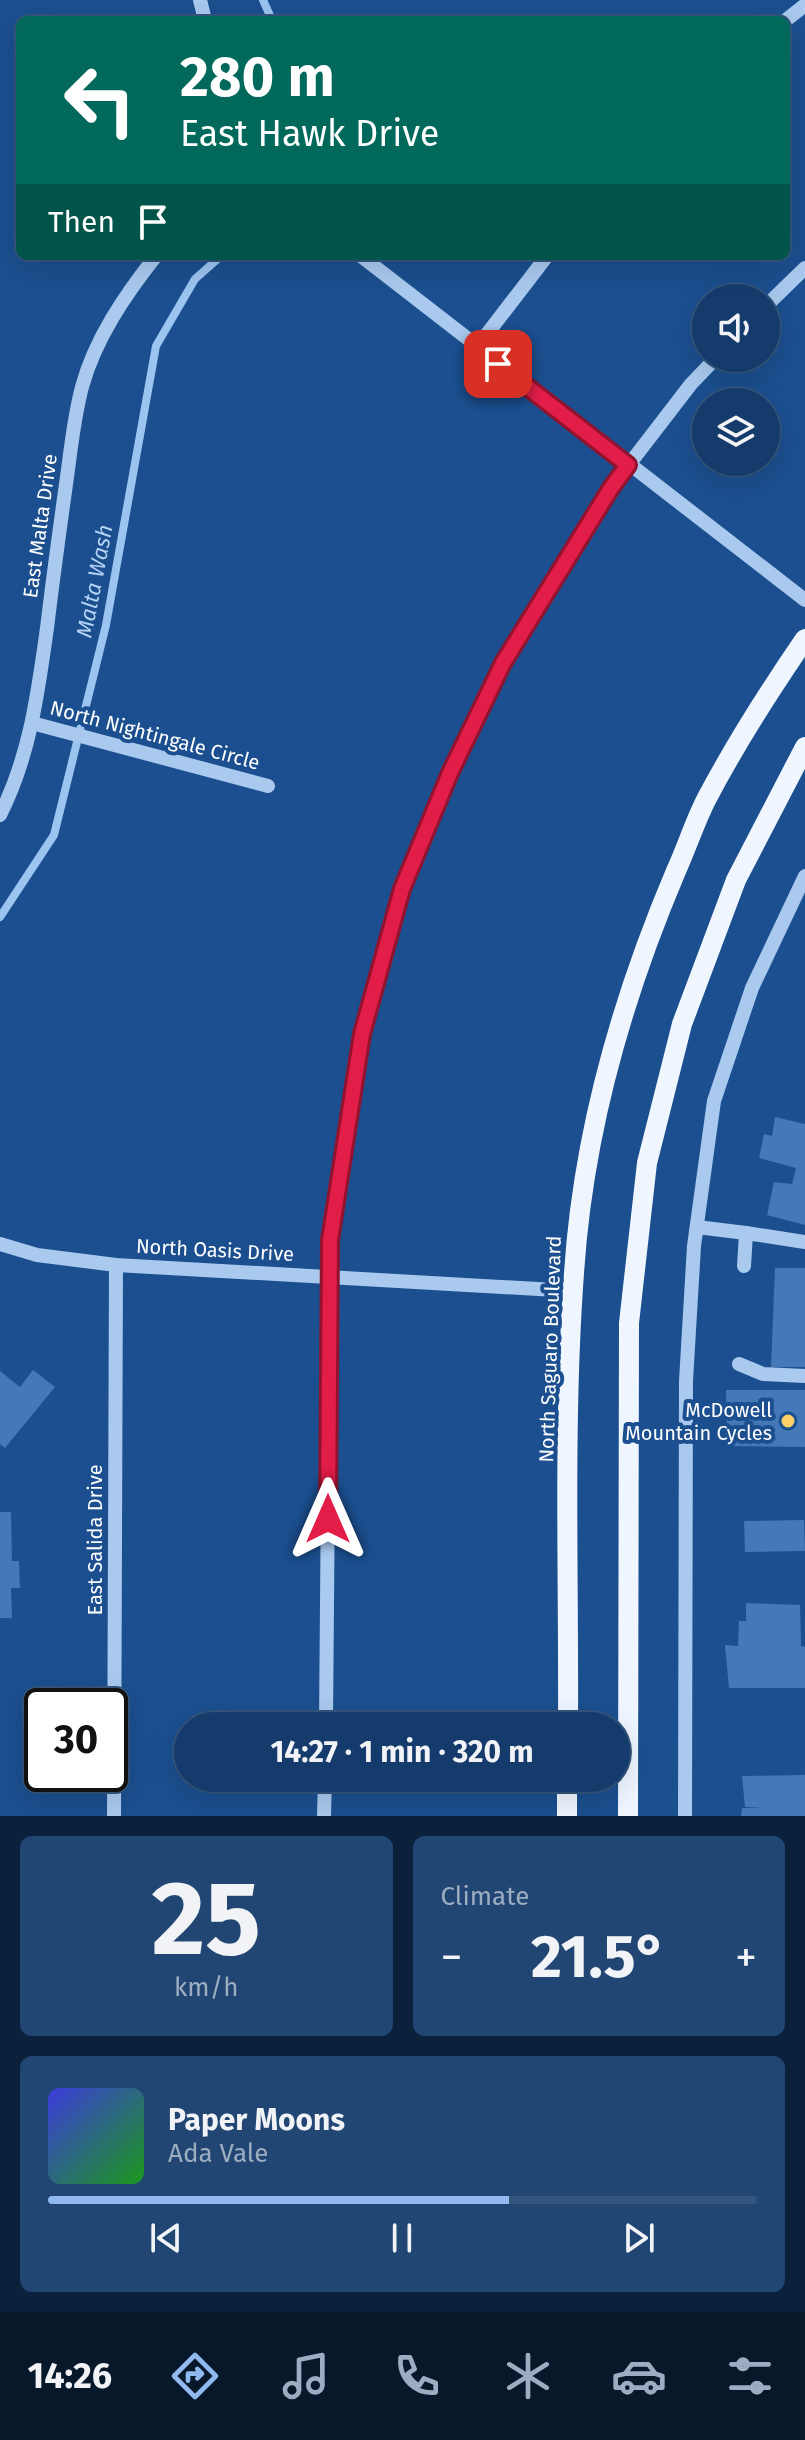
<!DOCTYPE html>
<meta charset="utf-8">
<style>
body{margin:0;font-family:"Fira Sans",sans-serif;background:#214673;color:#f1f3f6;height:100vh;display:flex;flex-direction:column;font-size:30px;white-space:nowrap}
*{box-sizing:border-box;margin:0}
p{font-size:26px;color:#9dadc1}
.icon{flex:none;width:44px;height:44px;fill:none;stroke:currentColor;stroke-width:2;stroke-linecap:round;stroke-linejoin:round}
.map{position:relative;height:1816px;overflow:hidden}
.sheet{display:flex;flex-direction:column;gap:20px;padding:20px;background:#0b203b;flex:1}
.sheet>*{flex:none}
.top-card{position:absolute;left:16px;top:16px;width:774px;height:244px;border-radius:12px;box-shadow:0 8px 32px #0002,0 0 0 2px #33557e;background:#00695c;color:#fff;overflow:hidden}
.fabs{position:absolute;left:692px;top:284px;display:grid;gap:16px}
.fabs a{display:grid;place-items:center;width:88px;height:88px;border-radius:50%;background:#143b6b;box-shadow:0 8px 32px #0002,0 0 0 2px #33557e;font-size:40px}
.speed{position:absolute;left:24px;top:1688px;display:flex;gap:16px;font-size:40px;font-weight:700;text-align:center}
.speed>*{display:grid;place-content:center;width:104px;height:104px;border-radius:50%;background:#143b6b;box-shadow:0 8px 32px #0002,0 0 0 2px #33557e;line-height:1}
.speed .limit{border:4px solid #111;border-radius:12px;background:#fff;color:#111}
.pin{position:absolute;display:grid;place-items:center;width:68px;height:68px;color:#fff;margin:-34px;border-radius:16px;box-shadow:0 4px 12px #0006}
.me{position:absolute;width:88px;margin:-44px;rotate:0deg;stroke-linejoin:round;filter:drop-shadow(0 0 6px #0008)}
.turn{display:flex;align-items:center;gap:28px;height:168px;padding:0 32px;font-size:36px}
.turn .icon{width:104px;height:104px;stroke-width:2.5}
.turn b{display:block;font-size:56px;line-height:68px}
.then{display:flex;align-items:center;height:76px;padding:0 32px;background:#0003;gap:16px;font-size:30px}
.big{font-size:60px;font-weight:700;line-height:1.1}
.sheet .card{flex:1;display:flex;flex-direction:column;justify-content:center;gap:12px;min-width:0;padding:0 28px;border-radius:12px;background:#214673}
.sheet .dial{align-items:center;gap:0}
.dial b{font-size:104px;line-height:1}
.song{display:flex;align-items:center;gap:24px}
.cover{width:96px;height:96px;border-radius:12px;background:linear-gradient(135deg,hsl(240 70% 55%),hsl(120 70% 35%))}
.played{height:8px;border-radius:4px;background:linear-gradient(90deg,#90b9f0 65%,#33557e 65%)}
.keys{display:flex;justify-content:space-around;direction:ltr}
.heat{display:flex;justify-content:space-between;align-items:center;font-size:44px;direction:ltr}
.sheet .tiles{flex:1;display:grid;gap:20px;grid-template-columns:1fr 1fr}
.card:last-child{grid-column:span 2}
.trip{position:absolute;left:174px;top:1712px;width:456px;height:80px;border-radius:40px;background:#143b6b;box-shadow:0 8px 32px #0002,0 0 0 2px #33557e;font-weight:700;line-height:80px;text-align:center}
.menu{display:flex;height:128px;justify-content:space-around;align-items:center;background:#08182b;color:#9dadc1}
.menu .icon{width:56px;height:56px}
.menu .selected{color:#90b9f0}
.menu b{font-size:36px;color:#f1f3f6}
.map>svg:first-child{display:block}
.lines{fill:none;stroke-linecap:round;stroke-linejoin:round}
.stream{stroke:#9cc4f0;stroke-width:8}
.building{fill:#4478b7}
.minor{stroke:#a9c9ee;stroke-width:14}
.major{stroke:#f0f6ff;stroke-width:20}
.route-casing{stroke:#92132f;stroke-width:20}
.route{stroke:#e11d48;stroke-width:14}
.poi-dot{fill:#ffd166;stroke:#1b4f8f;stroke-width:3}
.labels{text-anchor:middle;stroke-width:8;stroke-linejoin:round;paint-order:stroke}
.street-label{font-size:20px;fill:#fff;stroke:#1b4f8f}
.poi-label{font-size:20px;fill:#fff;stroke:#1b4f8f;text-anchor:end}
.water-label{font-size:22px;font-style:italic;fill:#b5d3f5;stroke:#1b4f8f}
</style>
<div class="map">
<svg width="805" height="1816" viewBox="0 0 805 1816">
<rect width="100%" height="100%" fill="#1b4f8f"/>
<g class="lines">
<g class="stream">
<polyline points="263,0 272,20"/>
<polyline points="0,917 54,835 106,625 156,346 195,279 221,256"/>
</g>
</g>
<g class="building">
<polygon points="775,1117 805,1124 805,1225 767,1215 774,1182 792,1184 796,1168 759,1158 764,1134 772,1136"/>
<polygon points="775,1268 805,1268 805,1367 771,1367"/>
<polygon points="33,1370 55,1387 5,1448 0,1444 0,1371 20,1387"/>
<polygon points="726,1390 805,1390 805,1447 727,1446"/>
<polygon points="0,1512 11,1512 12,1561 19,1561 20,1588 11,1588 12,1618 0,1618"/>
<polygon points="804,1520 805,1551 745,1552 744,1521"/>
<polygon points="746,1603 800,1605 801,1646 805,1647 805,1688 729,1688 725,1645 738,1646 739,1621 746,1621"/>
<polygon points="805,1775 805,1816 741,1816 742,1808 763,1808 745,1807 742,1776"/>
</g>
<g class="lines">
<g class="minor">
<polyline points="200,0 205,20"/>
<polyline points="786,20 805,5"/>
<polyline points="361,256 805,600"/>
<polyline points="766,306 805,268"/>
<polyline points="477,347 547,256"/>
<polyline points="32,723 268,786"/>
<path d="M0,815c30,-59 38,-123 47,-187 6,-50 13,-101 20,-151 4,-29 7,-60 15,-90 13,-48 43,-92 74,-131"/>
<polyline points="697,1227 746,1233"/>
<polyline points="0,1244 37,1255 116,1265 573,1291"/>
<polyline points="744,1266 746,1233 805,1242"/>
<polyline points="739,1364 763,1374 805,1376"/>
<polyline points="326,1726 330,1240 362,1034 402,889 450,773 503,663 611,488 691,384 716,358"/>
<polyline points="114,1816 116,1265"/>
<polyline points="324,1816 325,1778"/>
<polyline points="685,1816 686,1381 694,1246 714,1101 752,988 805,876"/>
</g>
<g class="major">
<path d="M568,1726c1,-151 -5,-303 6,-453 9,-139 48,-275 102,-402 11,-24 19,-50 31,-73 29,-55 63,-108 98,-159"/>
<polyline points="567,1816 567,1778"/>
<polyline points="628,1816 629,1323 647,1163 682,1024 736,880 805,747"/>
</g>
</g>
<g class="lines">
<defs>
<polyline id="route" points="328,1519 330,1240 362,1034 402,889 450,773 503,663 611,488 628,465 498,364"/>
</defs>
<use href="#route" class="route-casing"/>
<use href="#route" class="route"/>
</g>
<circle class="poi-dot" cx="788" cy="1421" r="8"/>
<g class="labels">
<g class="street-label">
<text transform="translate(40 526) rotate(-82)" y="7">East Malta Drive</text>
<text transform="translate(155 735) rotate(15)" y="7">North Nightingale Circle</text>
<text transform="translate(215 1250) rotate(3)" y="7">North Oasis Drive</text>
<text transform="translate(550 1349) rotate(-88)" y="7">North Saguaro Boulevard</text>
<text transform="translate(95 1540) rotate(-90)" y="7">East Salida Drive</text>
</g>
<g class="poi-label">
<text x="772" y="1417">McDowell<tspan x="772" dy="23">Mountain Cycles</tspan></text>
</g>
<g class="water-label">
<text transform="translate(94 581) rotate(-79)" y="8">Malta Wash</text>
</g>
</g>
</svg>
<div class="fabs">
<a><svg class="icon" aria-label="sound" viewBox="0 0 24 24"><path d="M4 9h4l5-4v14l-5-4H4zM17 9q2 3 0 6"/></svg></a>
<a><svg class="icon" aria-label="layers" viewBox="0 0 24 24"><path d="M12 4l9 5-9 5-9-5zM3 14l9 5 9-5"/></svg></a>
</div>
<div class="speed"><div class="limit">30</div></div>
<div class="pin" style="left:498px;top:364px;background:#d93025"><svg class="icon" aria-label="arrive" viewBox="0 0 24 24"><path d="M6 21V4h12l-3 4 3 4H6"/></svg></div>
<svg class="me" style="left:328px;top:1519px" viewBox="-20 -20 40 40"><path d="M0-17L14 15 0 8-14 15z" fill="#e11d48" stroke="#fff" stroke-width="4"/></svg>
<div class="trip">14:27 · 1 min · 320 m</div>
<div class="top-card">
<div class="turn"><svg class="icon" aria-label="left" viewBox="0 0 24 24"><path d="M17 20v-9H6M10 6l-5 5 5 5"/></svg><div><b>280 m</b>East Hawk Drive</div></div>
<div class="then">Then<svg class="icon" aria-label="arrive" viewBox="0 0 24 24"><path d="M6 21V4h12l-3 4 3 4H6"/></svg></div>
</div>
</div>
<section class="sheet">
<div class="tiles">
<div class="card dial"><b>25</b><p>km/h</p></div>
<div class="card"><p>Climate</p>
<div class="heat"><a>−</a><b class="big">21.5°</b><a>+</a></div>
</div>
<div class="card">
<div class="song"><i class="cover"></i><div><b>Paper Moons</b><p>Ada Vale</p></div></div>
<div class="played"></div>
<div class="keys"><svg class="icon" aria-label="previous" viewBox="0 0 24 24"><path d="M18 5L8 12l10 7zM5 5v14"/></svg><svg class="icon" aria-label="pause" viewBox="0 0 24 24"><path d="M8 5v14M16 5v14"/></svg><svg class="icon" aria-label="next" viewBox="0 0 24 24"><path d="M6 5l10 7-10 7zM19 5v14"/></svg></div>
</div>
</div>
</section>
<nav class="menu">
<b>14:26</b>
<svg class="icon selected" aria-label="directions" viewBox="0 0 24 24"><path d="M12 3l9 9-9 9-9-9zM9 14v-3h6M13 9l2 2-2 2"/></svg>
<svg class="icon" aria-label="music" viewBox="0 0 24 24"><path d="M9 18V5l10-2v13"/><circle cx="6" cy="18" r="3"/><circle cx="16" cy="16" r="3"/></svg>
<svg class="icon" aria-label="phone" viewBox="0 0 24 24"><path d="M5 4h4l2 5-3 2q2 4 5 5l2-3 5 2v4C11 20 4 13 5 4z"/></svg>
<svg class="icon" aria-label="climate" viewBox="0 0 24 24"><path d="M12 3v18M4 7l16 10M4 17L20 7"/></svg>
<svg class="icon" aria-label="car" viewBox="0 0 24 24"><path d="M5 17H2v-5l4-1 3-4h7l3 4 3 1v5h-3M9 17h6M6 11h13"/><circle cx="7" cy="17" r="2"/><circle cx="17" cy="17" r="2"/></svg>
<svg class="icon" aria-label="filters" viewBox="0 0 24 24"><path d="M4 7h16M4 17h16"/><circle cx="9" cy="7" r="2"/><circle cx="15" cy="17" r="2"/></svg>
</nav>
